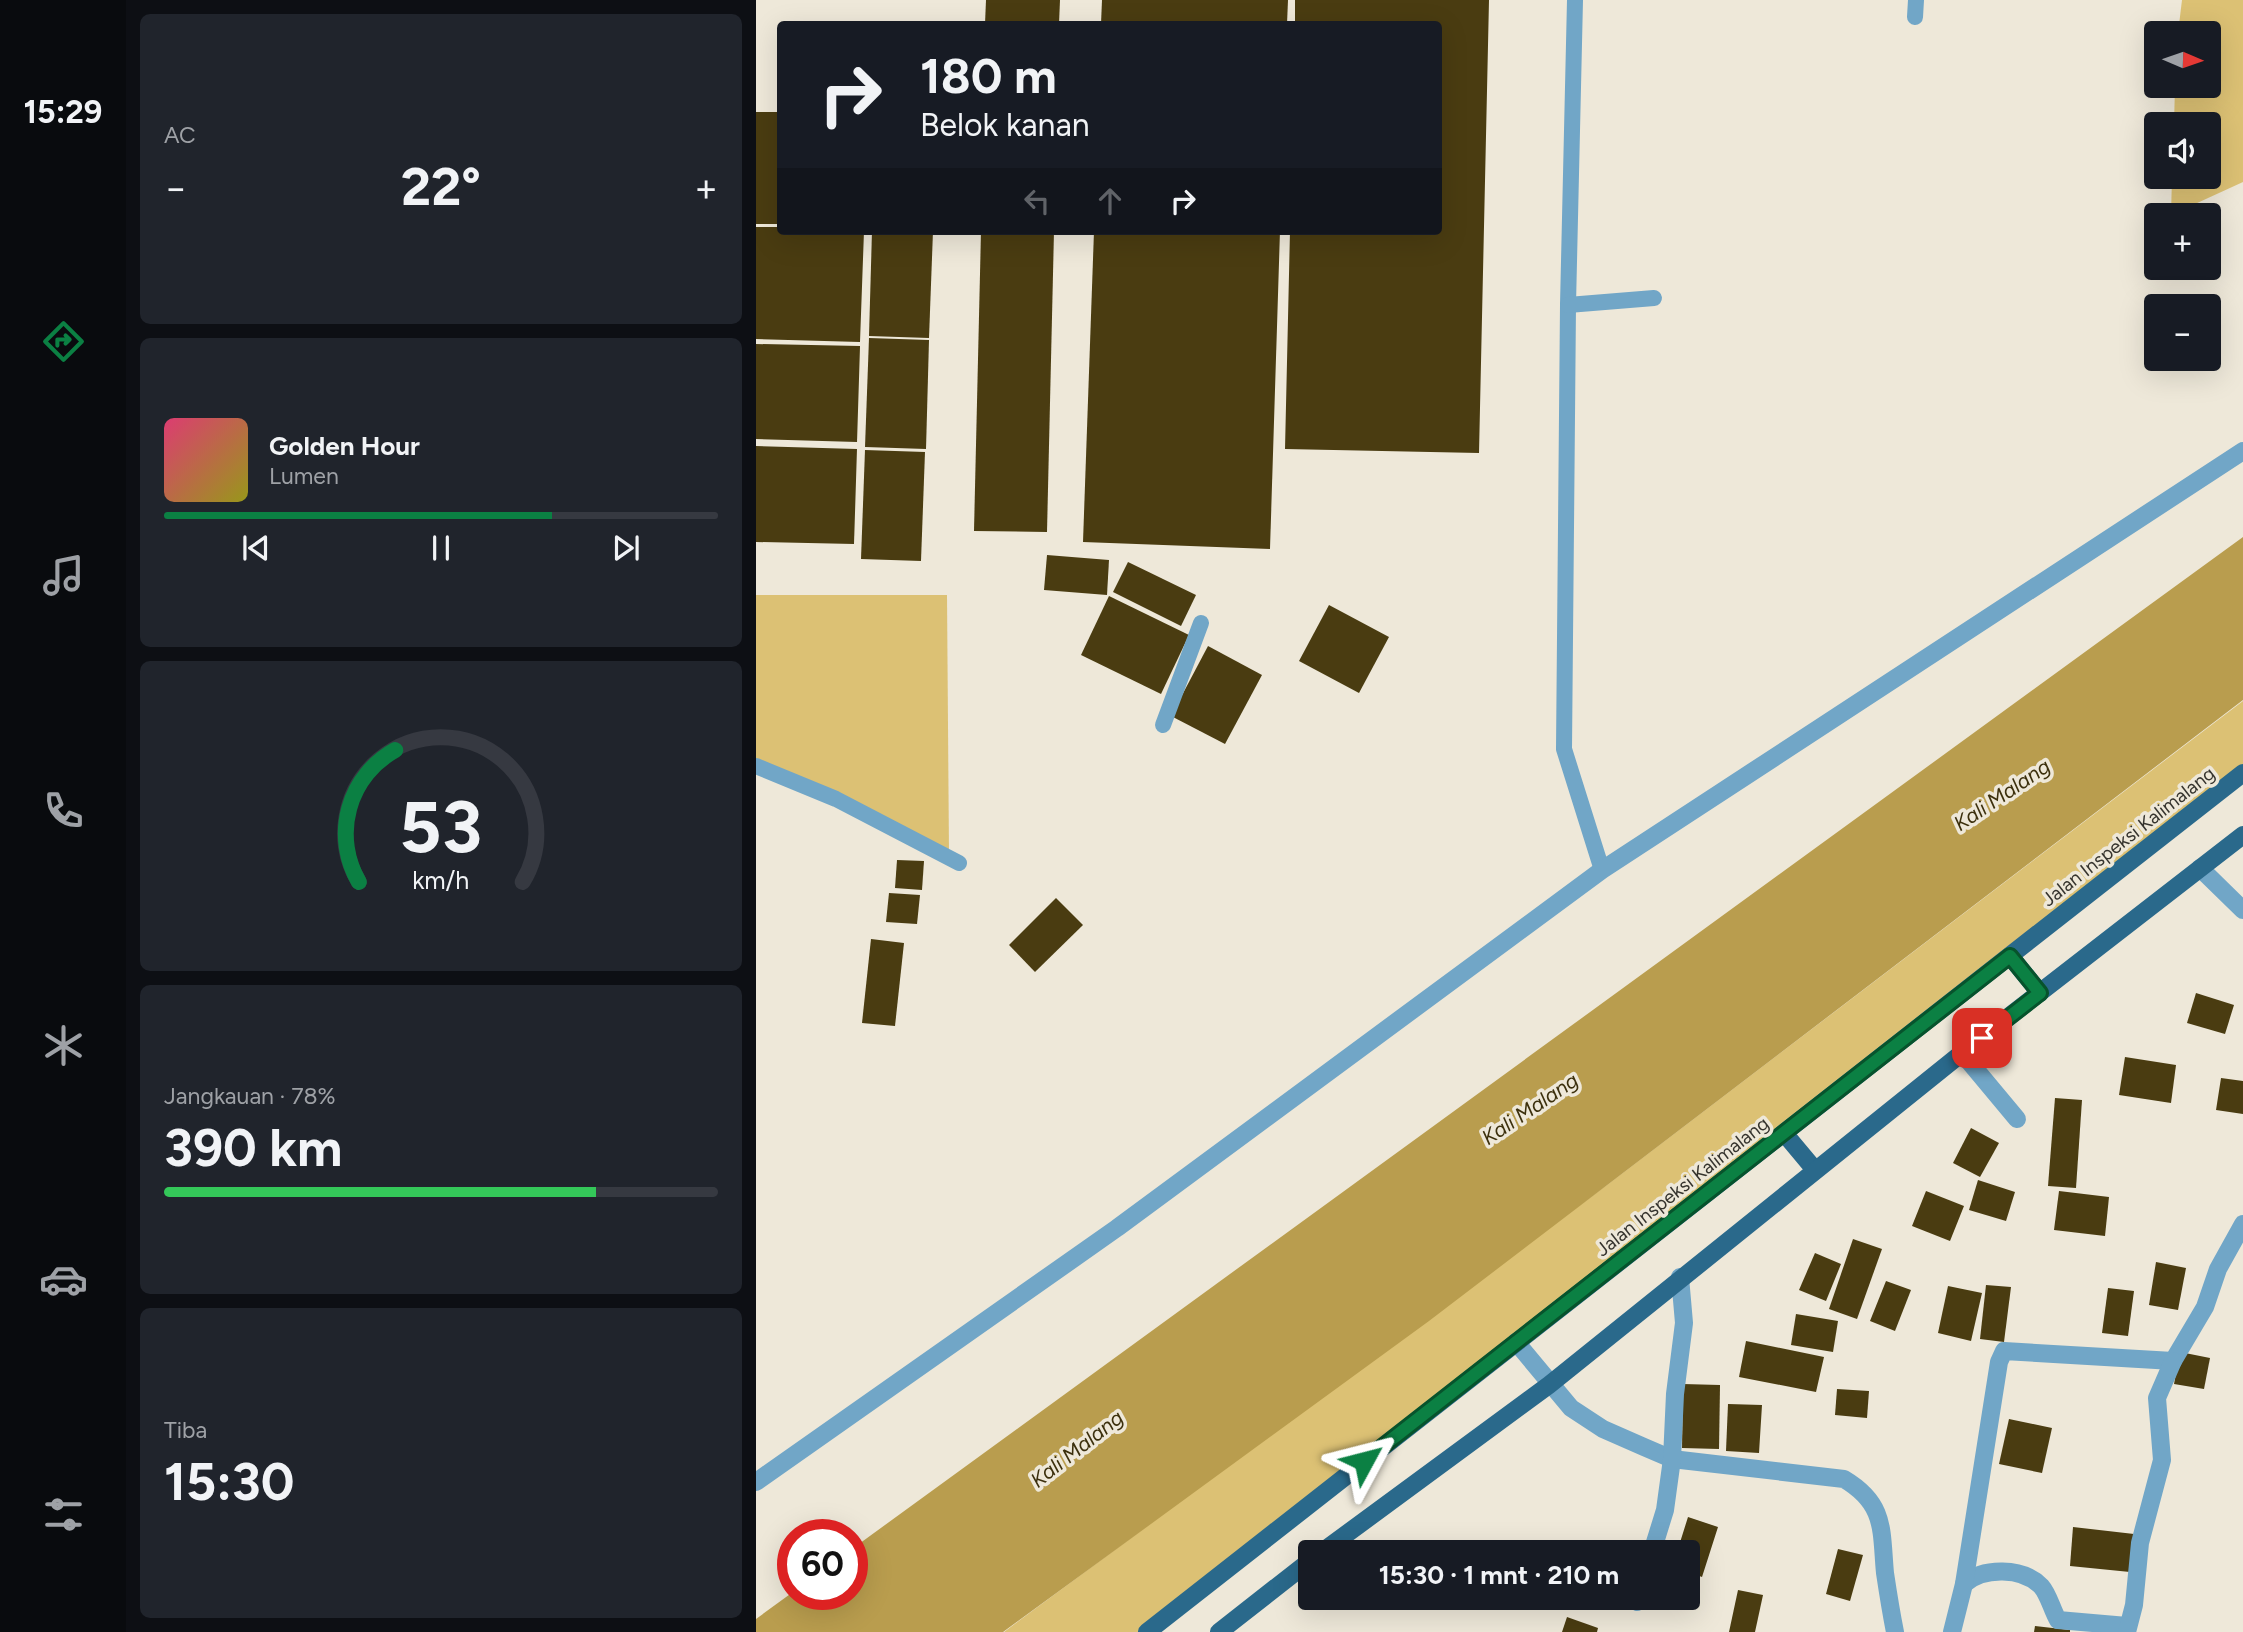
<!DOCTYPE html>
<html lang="id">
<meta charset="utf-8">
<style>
body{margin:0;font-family:Figtree,sans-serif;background:#20242c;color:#f1f3f6;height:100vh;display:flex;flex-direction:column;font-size:26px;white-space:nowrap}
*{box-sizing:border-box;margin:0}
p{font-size:23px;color:#9ea1a6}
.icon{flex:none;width:38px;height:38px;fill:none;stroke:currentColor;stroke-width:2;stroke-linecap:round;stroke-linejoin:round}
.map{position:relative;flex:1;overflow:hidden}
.details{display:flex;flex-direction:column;gap:14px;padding:14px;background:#0d0f14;width:630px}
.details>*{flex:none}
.hud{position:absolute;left:21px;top:21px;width:665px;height:214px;border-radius:7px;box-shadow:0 7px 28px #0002;background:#171b24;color:#f1f3f6;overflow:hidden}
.needle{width:46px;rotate:92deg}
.tools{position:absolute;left:1388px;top:21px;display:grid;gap:14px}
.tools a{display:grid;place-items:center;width:77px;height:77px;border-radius:7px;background:#171b24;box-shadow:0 7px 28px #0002;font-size:35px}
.speed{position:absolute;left:21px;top:1519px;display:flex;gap:14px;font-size:35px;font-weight:700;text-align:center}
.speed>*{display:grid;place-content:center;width:91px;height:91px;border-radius:50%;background:#171b24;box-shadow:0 7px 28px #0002;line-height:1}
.speed .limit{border:10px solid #d22;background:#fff;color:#111}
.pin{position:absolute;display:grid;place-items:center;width:60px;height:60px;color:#fff;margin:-30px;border-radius:14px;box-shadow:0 4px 10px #0006}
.me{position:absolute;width:77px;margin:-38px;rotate:52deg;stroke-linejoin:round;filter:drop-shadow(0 0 5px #0008)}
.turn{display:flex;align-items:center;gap:24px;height:147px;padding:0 28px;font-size:32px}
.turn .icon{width:91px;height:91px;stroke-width:2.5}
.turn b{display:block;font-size:49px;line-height:60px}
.lanes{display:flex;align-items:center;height:66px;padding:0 28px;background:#0003;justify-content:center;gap:35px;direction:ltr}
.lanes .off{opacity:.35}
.big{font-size:52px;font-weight:700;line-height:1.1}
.details .card{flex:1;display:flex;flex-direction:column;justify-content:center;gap:10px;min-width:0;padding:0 24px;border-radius:10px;background:#20242c}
.details .dial{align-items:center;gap:0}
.dial svg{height:182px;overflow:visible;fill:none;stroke:#363941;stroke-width:7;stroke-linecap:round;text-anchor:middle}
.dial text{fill:#f1f3f6;stroke:none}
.song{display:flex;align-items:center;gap:21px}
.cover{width:84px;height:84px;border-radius:10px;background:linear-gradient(135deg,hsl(340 70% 55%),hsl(60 70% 35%))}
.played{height:7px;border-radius:4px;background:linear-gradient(90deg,#0b8043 70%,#363941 70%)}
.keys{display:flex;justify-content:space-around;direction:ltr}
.heat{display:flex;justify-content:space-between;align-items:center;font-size:38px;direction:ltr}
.charge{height:10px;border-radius:5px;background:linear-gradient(90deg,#34c759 78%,#363941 0)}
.trip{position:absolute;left:542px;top:1540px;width:402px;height:70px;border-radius:7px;background:#171b24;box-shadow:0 7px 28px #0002;font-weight:700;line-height:70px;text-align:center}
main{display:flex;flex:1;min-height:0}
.tabs{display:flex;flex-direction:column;width:126px;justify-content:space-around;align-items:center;background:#090b0e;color:#9ea1a6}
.tabs .icon{width:49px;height:49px}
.tabs .selected{color:#0b8043}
.tabs b{font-size:32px;color:#f1f3f6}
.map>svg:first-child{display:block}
.green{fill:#dcc174}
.water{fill:#b99d4e}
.building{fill:#4a3c11}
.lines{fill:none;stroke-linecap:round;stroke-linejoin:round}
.lane{stroke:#71a6c7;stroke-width:16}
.street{stroke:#71a6c7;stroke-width:18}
.primary{stroke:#2a698b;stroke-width:18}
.route-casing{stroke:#07532c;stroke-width:18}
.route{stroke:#0b8043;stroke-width:12}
.labels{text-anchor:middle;stroke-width:7;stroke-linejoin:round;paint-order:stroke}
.street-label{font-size:19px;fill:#36342e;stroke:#eee8d9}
.water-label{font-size:21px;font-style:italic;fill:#3c300d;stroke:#eee8d9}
</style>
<main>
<nav class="tabs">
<b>15:29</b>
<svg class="icon selected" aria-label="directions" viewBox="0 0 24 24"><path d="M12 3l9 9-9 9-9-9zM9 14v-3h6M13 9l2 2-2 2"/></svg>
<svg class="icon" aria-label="music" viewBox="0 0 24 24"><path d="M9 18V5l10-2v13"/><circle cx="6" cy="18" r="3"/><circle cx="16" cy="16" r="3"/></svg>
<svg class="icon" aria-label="phone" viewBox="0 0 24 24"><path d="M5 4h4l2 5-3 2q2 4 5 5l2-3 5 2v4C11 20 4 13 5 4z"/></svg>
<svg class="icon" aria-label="climate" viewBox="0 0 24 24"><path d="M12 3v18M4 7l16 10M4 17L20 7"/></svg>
<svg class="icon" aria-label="car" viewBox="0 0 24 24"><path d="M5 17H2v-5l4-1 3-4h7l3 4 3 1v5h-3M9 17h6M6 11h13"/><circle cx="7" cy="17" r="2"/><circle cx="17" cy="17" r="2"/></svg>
<svg class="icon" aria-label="filters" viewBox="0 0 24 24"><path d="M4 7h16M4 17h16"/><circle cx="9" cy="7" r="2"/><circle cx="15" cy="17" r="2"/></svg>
</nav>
<section class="details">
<div class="card"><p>AC</p>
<div class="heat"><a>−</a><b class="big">22°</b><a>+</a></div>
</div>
<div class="card">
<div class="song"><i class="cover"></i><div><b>Golden Hour</b><p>Lumen</p></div></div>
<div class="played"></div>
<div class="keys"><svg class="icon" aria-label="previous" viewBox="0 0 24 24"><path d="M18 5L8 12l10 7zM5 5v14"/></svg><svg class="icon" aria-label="pause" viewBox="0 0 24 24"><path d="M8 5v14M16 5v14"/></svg><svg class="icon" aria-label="next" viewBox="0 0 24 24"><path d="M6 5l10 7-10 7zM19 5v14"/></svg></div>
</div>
<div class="card dial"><svg viewBox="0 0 100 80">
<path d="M14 69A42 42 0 1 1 86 69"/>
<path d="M14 69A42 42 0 0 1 30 11" stroke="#0b8043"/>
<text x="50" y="56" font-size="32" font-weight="700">53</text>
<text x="50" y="72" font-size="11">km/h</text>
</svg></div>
<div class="card"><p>Jangkauan · 78%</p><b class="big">390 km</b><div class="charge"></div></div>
<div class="card"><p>Tiba</p><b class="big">15:30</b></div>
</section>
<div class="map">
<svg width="1487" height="1632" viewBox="0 0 1487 1632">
<rect width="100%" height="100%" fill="#eee8d9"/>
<g class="green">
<polygon points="1426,0 1487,0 1487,182 1415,215 1416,177 1452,177 1452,124 1418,124 1419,86 1452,86 1452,33 1422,33"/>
<polygon points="0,595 191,595 193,855 0,773"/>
<polygon points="1487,701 1487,773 391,1632 248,1632 851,1185"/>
</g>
<polygon class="water" points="1487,537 1487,700 673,1321 247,1632 0,1632 0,1619 37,1592 96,1594 96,1549"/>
<g class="building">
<polygon points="230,0 304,0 303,24 229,24"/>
<polygon points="346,0 532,0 531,24 345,24"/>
<polygon points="539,0 733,0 723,453 529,449 534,231 682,231 682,24 539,24"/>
<rect x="0" y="112" width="24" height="112"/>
<polygon points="0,227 24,227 24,231 108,231 104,342 0,339"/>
<polygon points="116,231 177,231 173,338 113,336"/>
<polygon points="225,231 298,231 291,532 218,531"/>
<polygon points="338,231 524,231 514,549 327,542"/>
<polygon points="113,338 173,340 170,449 109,447"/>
<polygon points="0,344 104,346 101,442 0,439"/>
<polygon points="0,446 101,449 98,544 0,542"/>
<polygon points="109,450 169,452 165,561 105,559"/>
<polygon points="291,555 353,560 351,595 288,590"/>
<polygon points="372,562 440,595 425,626 357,592"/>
<polygon points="353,596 433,635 405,694 325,655"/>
<polygon points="573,605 633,637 603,693 543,661"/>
<polygon points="452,646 506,675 469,744 415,716"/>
<polygon points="141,860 168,861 166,890 139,888"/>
<polygon points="133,893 164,895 161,924 130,922"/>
<polygon points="300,898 327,925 279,972 253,945"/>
<polygon points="115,939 148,943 139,1026 106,1023"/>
<polygon points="1440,993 1478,1005 1469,1034 1431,1023"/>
<polygon points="1369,1057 1420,1065 1415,1103 1363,1095"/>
<polygon points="1465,1078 1487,1081 1487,1114 1460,1110"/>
<polygon points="1299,1098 1326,1100 1320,1188 1292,1186"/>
<polygon points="1215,1128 1243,1143 1224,1177 1197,1163"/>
<polygon points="1222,1180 1259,1192 1250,1221 1213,1210"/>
<polygon points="1170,1191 1208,1206 1194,1241 1156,1226"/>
<polygon points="1303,1191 1353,1197 1349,1236 1298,1230"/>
<polygon points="1097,1239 1126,1249 1101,1319 1073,1309"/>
<polygon points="1059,1253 1085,1264 1070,1301 1043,1290"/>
<polygon points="1400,1262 1430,1268 1422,1310 1393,1305"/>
<polygon points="1130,1281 1155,1290 1139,1331 1114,1321"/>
<polygon points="1230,1285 1255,1287 1248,1342 1224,1339"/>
<polygon points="1192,1286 1226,1293 1215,1341 1182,1333"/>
<polygon points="1352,1288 1378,1291 1372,1336 1346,1333"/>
<polygon points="1040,1314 1082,1321 1077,1352 1035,1345"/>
<polygon points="990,1341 1068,1357 1060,1392 983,1377"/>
<polygon points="1424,1352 1454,1358 1448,1389 1418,1384"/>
<polygon points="927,1384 964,1385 963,1449 926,1448"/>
<polygon points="1081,1389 1113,1391 1111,1418 1079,1415"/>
<polygon points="972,1404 1006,1405 1003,1453 970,1451"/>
<polygon points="1253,1419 1296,1428 1286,1473 1243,1464"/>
<polygon points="932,1517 962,1527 946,1577 933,1572 933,1552 921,1552"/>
<polygon points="1317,1527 1378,1534 1374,1572 1314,1566"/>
<polygon points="1082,1549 1107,1555 1094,1601 1070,1594"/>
<polygon points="982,1590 1007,1595 999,1632 973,1632"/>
<polygon points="811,1617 842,1628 841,1632 806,1632"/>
<polygon points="1279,1626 1314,1630 1314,1632 1278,1632"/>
</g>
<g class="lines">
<g class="lane">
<polyline points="819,0 812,305 808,749 846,870"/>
<polyline points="1159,17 1160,0"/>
<polyline points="812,305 898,298"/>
<polyline points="407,725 445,623"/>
<polyline points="0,766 80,799 203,863"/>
</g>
<g class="street">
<polyline points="1444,868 1487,910"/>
<polyline points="1206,1053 1261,1119"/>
<path d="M760,1342l55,66 32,21 41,18 28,12 172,20c42,25 37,51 41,94 3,20 6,39 10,59"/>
<polyline points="0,1482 361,1228 846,870 1487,451"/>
<polyline points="896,1552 909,1510 916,1459 919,1394 928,1323 924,1277"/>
<path d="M1208,1584c19,-17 58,-17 77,2 8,9 11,24 17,34l69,6"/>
<polyline points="881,1602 882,1598"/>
<polyline points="1196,1632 1208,1584 1243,1362 1248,1351 1417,1361 1449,1307 1462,1269 1487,1224"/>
<polyline points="1371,1632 1378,1605 1384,1543 1406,1460 1401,1398 1417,1361"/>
</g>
<g class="primary">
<polyline points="1254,956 1284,993"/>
<polyline points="1028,1133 1059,1170"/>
<polyline points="566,1552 793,1385 1206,1053 1487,835"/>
<polyline points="391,1632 1487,773"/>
<polyline points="463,1632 555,1560"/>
</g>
</g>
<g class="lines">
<defs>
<polyline id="route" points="608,1461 1254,956 1284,993 1226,1038"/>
</defs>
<use href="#route" class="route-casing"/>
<use href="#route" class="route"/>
</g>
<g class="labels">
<g class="street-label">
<text transform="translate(1372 836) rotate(-38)" y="7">Jalan Inspeksi Kalimalang</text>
<text transform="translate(926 1186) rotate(-38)" y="7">Jalan Inspeksi Kalimalang</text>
</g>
<g class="water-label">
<text transform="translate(1246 795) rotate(-34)" y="7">Kali Malang</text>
<text transform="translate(774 1109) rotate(-34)" y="7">Kali Malang</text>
<text transform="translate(321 1449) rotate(-38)" y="7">Kali Malang</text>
</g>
</g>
</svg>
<div class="tools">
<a><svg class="needle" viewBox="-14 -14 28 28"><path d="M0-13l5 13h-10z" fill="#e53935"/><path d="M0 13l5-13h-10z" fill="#9ea1a6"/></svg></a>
<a><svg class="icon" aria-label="sound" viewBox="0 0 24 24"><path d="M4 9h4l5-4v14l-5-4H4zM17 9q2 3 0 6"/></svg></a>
<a>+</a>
<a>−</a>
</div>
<div class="speed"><div class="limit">60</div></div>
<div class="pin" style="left:1226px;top:1038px;background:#d93025"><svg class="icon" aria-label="arrive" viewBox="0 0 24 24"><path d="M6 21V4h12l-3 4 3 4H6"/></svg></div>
<svg class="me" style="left:608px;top:1461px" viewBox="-20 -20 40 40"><path d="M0-17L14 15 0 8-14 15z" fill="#0b8043" stroke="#fff" stroke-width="4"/></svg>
<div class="trip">15:30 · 1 mnt · 210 m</div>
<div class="hud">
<div class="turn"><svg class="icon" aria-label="right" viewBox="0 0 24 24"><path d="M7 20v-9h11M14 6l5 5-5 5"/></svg><div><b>180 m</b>Belok kanan</div></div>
<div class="lanes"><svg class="icon off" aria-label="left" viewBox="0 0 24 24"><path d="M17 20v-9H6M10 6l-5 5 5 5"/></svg><svg class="icon off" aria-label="ahead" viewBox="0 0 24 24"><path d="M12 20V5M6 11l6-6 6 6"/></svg><svg class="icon" aria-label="right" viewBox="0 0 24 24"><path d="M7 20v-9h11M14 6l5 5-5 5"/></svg></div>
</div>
</div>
</main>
